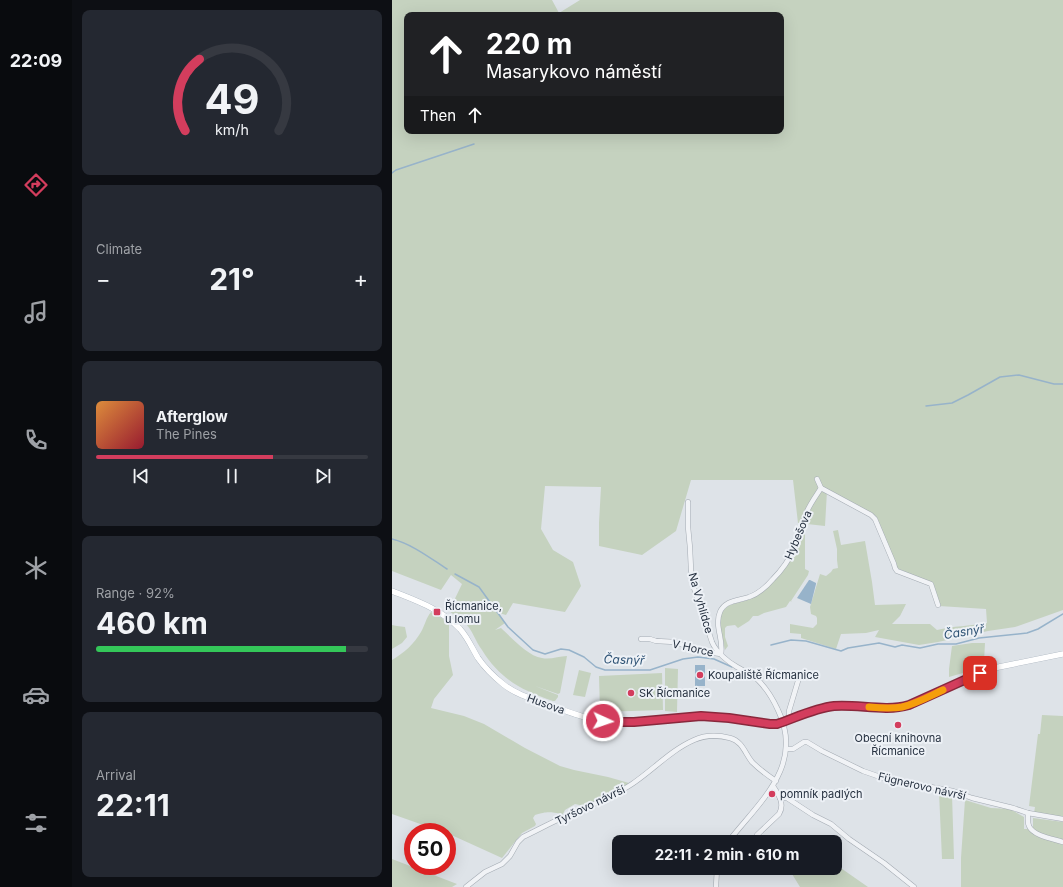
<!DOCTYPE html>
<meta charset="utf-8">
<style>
body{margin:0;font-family:Inter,sans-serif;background:#242831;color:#f1f3f6;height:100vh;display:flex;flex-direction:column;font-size:15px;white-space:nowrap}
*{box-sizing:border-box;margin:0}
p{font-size:13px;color:#9ea1a6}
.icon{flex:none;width:22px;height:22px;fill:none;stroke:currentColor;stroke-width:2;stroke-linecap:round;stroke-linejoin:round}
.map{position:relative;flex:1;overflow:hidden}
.side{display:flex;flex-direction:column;gap:10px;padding:10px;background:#0d0f14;width:320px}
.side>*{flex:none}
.guide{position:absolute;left:12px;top:12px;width:380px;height:122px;border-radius:8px;box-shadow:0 4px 16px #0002;background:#202124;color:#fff;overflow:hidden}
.speed{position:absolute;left:12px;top:823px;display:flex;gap:8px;font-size:20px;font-weight:700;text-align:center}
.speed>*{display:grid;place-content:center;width:52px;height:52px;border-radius:50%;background:#171b24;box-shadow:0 4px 16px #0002;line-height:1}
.speed .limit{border:6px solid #d22;background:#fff;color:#111}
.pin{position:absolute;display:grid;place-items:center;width:34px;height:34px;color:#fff;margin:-17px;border-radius:8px;box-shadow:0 2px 6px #0006}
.me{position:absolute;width:44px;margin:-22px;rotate:93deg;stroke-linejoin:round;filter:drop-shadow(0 0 3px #0008)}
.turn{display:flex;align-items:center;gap:14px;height:84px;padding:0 16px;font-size:18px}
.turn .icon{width:52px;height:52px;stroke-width:2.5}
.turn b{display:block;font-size:28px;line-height:34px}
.then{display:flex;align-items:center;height:38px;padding:0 16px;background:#0003;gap:8px;font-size:15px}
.big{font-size:30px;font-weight:700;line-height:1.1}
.side .tile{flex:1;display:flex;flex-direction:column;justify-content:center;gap:6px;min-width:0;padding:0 14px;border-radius:8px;background:#242831}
.side .dial{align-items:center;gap:0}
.dial svg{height:104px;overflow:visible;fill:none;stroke:#363941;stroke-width:7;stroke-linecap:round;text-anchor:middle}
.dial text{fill:#f1f3f6;stroke:none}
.song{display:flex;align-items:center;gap:12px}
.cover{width:48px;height:48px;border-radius:6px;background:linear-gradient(135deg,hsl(30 70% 55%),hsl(350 70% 35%))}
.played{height:4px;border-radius:2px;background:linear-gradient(90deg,#d33d5d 65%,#363941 65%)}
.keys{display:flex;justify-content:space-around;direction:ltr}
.heat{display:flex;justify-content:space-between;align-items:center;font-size:22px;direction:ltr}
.charge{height:6px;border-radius:3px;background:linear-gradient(90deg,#34c759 92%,#363941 0)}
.trip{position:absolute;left:220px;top:835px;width:230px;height:40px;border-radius:8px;background:#171b24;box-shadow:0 4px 16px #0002;font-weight:700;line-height:40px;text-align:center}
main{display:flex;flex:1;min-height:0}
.dock{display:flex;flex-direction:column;width:72px;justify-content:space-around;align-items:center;background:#090b0e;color:#9ea1a6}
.dock .icon{width:28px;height:28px}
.dock .current{color:#d33d5d}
.dock b{font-size:18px;color:#f1f3f6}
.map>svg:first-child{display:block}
.green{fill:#c5d2bf;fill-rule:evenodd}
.water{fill:#97b3ca}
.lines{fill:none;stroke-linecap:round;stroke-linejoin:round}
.stream{stroke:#97b3ca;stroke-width:1.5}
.minor-casing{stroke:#a3aab2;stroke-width:5.5}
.major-casing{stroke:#9da8b4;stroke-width:6}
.minor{stroke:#f1f3f6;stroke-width:4.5}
.major{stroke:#fff;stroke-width:5.5}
.route-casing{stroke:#89283c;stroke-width:10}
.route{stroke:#d33d5d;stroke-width:7}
.slow{stroke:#f59e0b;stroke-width:7}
.poi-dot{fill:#d33d5d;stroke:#edf1f6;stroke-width:1.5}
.labels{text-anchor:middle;stroke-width:4;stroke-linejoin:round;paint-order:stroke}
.street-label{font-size:11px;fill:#263140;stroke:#edf1f6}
.poi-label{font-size:11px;fill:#263140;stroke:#edf1f6;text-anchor:start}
.water-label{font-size:12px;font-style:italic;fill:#2f5375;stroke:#edf1f6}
</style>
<main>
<nav class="dock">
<b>22:09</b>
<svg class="icon current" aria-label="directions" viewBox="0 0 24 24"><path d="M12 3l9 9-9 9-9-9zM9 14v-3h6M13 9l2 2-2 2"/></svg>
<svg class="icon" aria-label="music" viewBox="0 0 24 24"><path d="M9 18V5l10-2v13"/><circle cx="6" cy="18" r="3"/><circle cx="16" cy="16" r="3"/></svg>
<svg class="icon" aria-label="phone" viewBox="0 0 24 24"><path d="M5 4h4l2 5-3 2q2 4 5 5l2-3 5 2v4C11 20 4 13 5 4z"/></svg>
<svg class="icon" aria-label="climate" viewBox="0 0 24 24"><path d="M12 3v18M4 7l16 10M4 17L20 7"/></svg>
<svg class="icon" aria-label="car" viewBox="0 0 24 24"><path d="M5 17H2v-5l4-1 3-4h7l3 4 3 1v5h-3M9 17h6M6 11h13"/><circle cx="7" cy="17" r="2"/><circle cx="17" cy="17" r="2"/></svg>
<svg class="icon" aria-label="filters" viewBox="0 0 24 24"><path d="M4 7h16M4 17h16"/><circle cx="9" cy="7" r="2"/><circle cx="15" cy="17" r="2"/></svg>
</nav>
<section class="side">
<div class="tile dial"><svg viewBox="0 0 100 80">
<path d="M14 69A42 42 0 1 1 86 69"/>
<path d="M14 69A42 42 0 0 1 25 14" stroke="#d33d5d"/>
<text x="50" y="56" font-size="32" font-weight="700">49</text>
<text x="50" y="72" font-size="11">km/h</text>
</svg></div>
<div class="tile"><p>Climate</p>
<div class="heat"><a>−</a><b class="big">21°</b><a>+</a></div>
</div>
<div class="tile">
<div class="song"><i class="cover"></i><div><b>Afterglow</b><p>The Pines</p></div></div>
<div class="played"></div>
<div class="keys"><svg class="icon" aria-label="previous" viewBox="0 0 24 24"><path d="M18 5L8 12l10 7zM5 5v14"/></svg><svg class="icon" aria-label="pause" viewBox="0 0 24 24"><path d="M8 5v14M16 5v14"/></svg><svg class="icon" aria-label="next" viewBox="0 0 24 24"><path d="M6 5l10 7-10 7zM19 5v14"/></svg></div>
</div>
<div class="tile"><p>Range · 92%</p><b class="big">460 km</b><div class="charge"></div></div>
<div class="tile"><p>Arrival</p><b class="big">22:11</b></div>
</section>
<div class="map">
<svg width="671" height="887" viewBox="0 0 671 887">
<rect width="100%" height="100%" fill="#dee3e8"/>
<g class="green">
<path d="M0,0h160l7,13 21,-13h483v610l-48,17 -27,4 -50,11 -19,3 -44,-8 4,-7 -13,3 -25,1 -5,15 -35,-11v-4l-11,-1v4v-13l23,4 4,-4v-6l-1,-2 -5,-2 -1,-7 10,-33 6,2 5,-4 2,-3 5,-1 -1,-8v-11l-4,-18 5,-1 3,15 24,-4 7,41 3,23 31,-1 -6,12 -8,8h38l7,6c16,-4 33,-4 50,-7l-1,-14 -47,-3 -7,-22 -35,-16 -21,-52 -47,-26 -2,1 -2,35 -27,-3 -5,-43h-102l-15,51 -34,24 -43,-9v-23l2,-36 -56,-1 -4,43 12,21 20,12 8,24 -16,26 -52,-9 -7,12 -7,-2 6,10 -10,7 6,-2c11,10 27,28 41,30 8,2 17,-2 25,-2l-7,37 -2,1 -23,-8 23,9v2l-3,4h-2c-32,-11 -53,-22 -71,-51 -7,-9 -9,-20 -18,-28 -5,-4 -10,-7 -15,-11l13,-27 -11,-9 -10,15 -49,-19zM15,15h374v116h-374z"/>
<path d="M413,527v42l4,2 -1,4 -17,26 1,1 -2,-1 -4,6 -22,6 -6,3h-5l-4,5 -11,7 -3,-3 -8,1 -2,2v9l3,9 -3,4c-2,-10 -8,-26 -4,-36 5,-11 16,-10 26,-14 8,-3 15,-8 21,-13 19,-16 28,-39 37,-60z"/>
<path d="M39,612l5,2 10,7 3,4v31l4,19 -19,24 -3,9 33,8 20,8 41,24 35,18 14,4 34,7 21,6 -15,9 -30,14 -9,-2 -10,6 -2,4c-14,-2 -15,-3 -28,1l-2,3 3,6 -1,2 -13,7 -20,25 -55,-25v-1h-4l-51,-18v-154c12,-7 22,-16 29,-28 4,-7 5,-14 10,-20z"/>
<polygon points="0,625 5,626 13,627 15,637 10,643 0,649"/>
<polygon points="580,643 593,643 592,662 586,664 585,669 557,677 557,669 560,646"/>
<polygon points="273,668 286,669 285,712 273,711"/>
<polygon points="187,670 199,673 193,697 181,695"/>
<polygon points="270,673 271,710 208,712 207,676"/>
<polygon points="650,715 671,716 671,817 642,813 643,807 637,806 646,734 648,734"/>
<polygon points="547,792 560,795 562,859 550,859"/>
<polygon points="573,800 599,808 618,809 632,817 632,829 641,829 641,818 671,822 671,887 569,887 569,858"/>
<polygon points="0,859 65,884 60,887 0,887"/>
<polygon points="443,864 476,887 408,887 397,869 395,868 443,868"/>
</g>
<g class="water">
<polygon points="417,580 418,580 424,583 424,584 419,604 405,598"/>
<rect x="303" y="665" width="10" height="21"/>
</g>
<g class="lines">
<g class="stream">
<polyline points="0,173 4,170 82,144"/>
<polyline points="534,406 560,403 576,395 608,377 627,375 662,384 671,384"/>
<path d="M0,539c20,5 38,19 55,30"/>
<polyline points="63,574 87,587 116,627 141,650 153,654 169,649 177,650 192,657 204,667 213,670 258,670 291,659 306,657 322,659 340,667"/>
<polyline points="379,645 399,640 414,641 449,651 456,648 487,643 503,647 510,645 528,648 546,644 564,644 587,638 635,633 646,629 671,614"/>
</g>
<defs>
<g id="minor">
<polyline points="429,488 479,515 483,519 502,564 503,568 505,571 539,584 546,605"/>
<path d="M296,502v25l2,21 1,22 3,18 18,54c4,10 16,20 25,25 7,4 15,8 21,13 9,9 15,19 20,30 27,56 -19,92 -50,132"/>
<polyline points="249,639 258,639 264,641 283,642 307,651 329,654"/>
<path d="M329,654c3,-14 -7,-28 -1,-42 5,-12 18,-11 29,-15 9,-3 18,-11 24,-18 9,-9 16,-19 21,-30 4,-11 7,-23 12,-35 3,-9 10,-18 15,-26l-4,-9"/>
<polyline points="397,720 397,711 406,681"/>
<polyline points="395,749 401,749 412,742 415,742 430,751 471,771 494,779 561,791 580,798 621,808 636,813 671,819"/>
<polyline points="388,798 395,798 421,815 439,824 457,839 492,863 522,887"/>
<path d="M636,813c0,4 -1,9 1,13 4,10 25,13 34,16"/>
<path d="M362,842l3,-7 22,-21c6,-10 0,-19 -6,-28"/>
<path d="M74,887l19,-15 17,-8 8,-8 8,-14 5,-5c13,-6 27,-14 41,-20 23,-10 47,-19 68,-33 21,-14 39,-34 62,-44 11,-5 24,-5 36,-2 12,3 15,15 22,24 7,7 15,13 24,19"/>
<polyline points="324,887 325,868"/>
</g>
<path id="major" d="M0,591c25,10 49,18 68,38 8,9 12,19 18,29 7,10 15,18 25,26 12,10 29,15 44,20 21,8 44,17 67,18 22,1 45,-2 67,-4 7,-1 14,-2 21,-2 25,0 50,8 75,8 9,-3 18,-6 27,-9 10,-4 19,-8 30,-9 25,-2 51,6 75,-1l71,-32 14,-5 69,-14"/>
</defs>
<use href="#minor" class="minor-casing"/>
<use href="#major" class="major-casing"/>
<use href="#minor" class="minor"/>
<use href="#major" class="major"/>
</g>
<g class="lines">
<defs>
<path id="route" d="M211,721l19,1h12l67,-6 28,2 41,6h7c18,-6 38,-16 57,-18 25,-2 51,6 75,-1l71,-32"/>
</defs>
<use href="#route" class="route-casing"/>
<use href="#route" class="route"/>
<path class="slow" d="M477,707c11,1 22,2 33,0 14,-3 28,-11 41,-17"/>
</g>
<g class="poi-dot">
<rect x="41" y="608" width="8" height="8" rx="2"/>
<circle cx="308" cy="675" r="4"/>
<circle cx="239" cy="693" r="4"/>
<circle cx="506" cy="725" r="4"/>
<circle cx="380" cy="794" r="4"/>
</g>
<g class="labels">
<g class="street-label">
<text transform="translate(406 535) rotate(-67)" y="4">Hybešova</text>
<text transform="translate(309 603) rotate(74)" y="4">Na Vyhlídce</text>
<text transform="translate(301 648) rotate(13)" y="4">V Horce</text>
<text transform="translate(154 704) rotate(20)" y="4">Husova</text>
<text transform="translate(530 786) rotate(13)" y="4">Fügnerovo návrší</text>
<text transform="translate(198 805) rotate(-26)" y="4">Tyršovo návrší</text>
</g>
<g class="poi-label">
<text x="53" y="610">Řícmanice,<tspan x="53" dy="13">u lomu</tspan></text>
<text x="316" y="679">Koupaliště Řícmanice</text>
<text x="247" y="697">SK Řícmanice</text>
<text x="506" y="742" text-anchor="middle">Obecní knihovna<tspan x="506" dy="13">Řícmanice</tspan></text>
<text x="388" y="798">pomník padlých</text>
</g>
<g class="water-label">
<text transform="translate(572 632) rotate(-9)" y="4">Časnýř</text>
<text transform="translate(232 660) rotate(2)" y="4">Časnýř</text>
</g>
</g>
</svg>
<div class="speed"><div class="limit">50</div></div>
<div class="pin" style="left:588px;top:673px;background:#d93025"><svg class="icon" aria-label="arrive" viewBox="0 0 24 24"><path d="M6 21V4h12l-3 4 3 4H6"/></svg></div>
<svg class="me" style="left:211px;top:721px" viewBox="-20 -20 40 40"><circle r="17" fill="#d33d5d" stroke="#fff" stroke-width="3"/><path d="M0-11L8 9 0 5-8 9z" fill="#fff"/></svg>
<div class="trip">22:11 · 2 min · 610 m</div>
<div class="guide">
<div class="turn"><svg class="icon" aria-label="ahead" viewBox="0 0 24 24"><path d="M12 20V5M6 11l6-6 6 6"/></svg><div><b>220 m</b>Masarykovo náměstí</div></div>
<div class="then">Then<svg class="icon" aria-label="ahead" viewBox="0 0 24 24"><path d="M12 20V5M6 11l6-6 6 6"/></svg></div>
</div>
</div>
</main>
